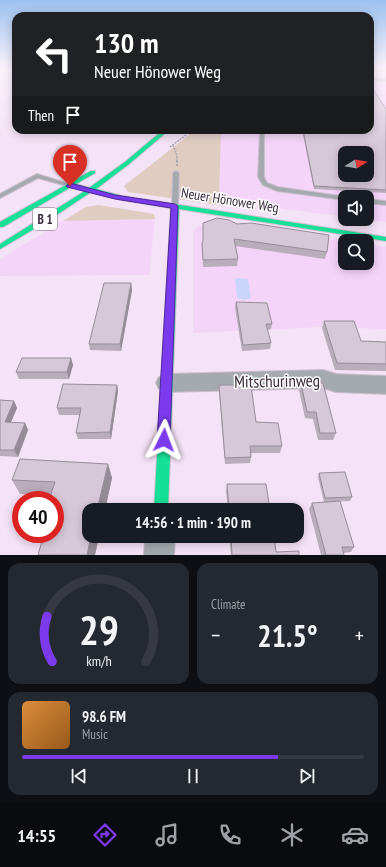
<!DOCTYPE html>
<meta charset="utf-8">
<style>
body{margin:0;font-family:"PT Sans Narrow",sans-serif;background:#242831;color:#f1f3f6;height:100vh;display:flex;flex-direction:column;font-size:15px;white-space:nowrap}
*{box-sizing:border-box;margin:0}
p{font-size:13px;color:#9ea1a6}
.icon{flex:none;width:22px;height:22px;fill:none;stroke:currentColor;stroke-width:2;stroke-linecap:round;stroke-linejoin:round}
.map{position:relative;height:555px;overflow:hidden}
.details{display:flex;flex-direction:column;gap:8px;padding:8px;background:#0d0f14;flex:1}
.details>*{flex:none}
.guide{position:absolute;left:12px;top:12px;width:362px;height:122px;border-radius:12px;box-shadow:0 2px 10px #0003;background:#202124;color:#fff;overflow:hidden}
.needle{width:26px;rotate:79deg}
.controls{position:absolute;left:338px;top:146px;display:grid;gap:8px}
.controls a{display:grid;place-items:center;width:36px;height:36px;border-radius:8px;background:#171b24;box-shadow:0 2px 10px #0003;font-size:20px}
.speed{position:absolute;left:12px;top:491px;display:flex;gap:8px;font-size:20px;font-weight:700;text-align:center}
.speed>*{display:grid;place-content:center;width:52px;height:52px;border-radius:50%;background:#171b24;box-shadow:0 2px 10px #0003;line-height:1}
.speed .limit{border:6px solid #d22;background:#fff;color:#111}
.pin{position:absolute;display:grid;place-items:center;width:34px;height:34px;color:#fff;margin:-41px -17px;border-radius:50% 50% 50% 0;rotate:-45deg;box-shadow:0 0 4px #0007}
.pin .icon{rotate:45deg}
.me{position:absolute;width:44px;margin:-22px;rotate:3deg;stroke-linejoin:round;filter:drop-shadow(0 0 3px #0008)}
.turn{display:flex;align-items:center;gap:14px;height:84px;padding:0 16px;font-size:18px}
.turn .icon{width:52px;height:52px;stroke-width:2.5}
.turn b{display:block;font-size:28px;line-height:34px}
.then{display:flex;align-items:center;height:38px;padding:0 16px;background:#0003;gap:8px;font-size:15px}
.big{font-size:30px;font-weight:600;line-height:1.1}
.details .card{flex:1;display:flex;flex-direction:column;justify-content:center;gap:6px;min-width:0;padding:0 14px;border-radius:12px;background:#242831}
.details .dial{align-items:center;gap:0}
.dial svg{height:104px;overflow:visible;fill:none;stroke:#363941;stroke-width:7;stroke-linecap:round;text-anchor:middle}
.dial text{fill:#f1f3f6;stroke:none}
.song{display:flex;align-items:center;gap:12px}
.cover{width:48px;height:48px;border-radius:6px;background:linear-gradient(135deg,hsl(30 70% 55%),hsl(30 70% 35%))}
.played{height:4px;border-radius:2px;background:linear-gradient(90deg,#7c3aed 75%,#363941 75%)}
.keys{display:flex;justify-content:space-around;direction:ltr}
.heat{display:flex;justify-content:space-between;align-items:center;font-size:22px;direction:ltr}
.details .tiles{flex:1;display:grid;gap:8px;grid-template-columns:1fr 1fr}
.card:last-child{grid-column:span 2}
.trip{position:absolute;left:82px;top:503px;width:222px;height:40px;border-radius:12px;background:#171b24;box-shadow:0 2px 10px #0003;font-weight:600;line-height:40px;text-align:center}
.dock{display:flex;height:64px;justify-content:space-around;align-items:center;background:#090b0e;color:#9ea1a6}
.dock .icon{width:28px;height:28px}
.dock .on{color:#7c3aed}
.dock b{font-size:18px;color:#f1f3f6}
.map>svg:first-child{display:block}
.built{fill:#f5d4f9;fill-rule:evenodd}
.green{fill:#e0ccc0}
.water{fill:#cad5fc}
.lines{fill:none;stroke-linecap:round;stroke-linejoin:round}
.lane-casing{stroke:#cebfd0;stroke-width:2}
.street-casing{stroke:#cebfd0;stroke-width:2}
.fast-casing{stroke:#cebfd0;stroke-width:2}
.path-far1{stroke:#a8a8af;stroke-width:1.5;stroke-dasharray:2 1;stroke-linecap:butt}
.path{stroke:#a8a8af;stroke-width:2;stroke-dasharray:2.5 1.5;stroke-linecap:butt}
.lane{fill:#a5aab0;fill-rule:evenodd}
.street{fill:#a5aab0;fill-rule:evenodd}
.fast{fill:#16e098;fill-rule:evenodd}
.wall{fill:#b9acbb}
.shaded-wall{fill:#968c98}
.building{fill:#d7c8d9;stroke:#968c98;fill-rule:evenodd}
.route{fill:#7c3aed;stroke:#51269a}
.labels{text-anchor:middle;stroke-width:3;stroke-linejoin:round;paint-order:stroke}
.shield{fill:#fff;stroke:#766b78;stroke-width:1}
.shield-label{font-size:13px;font-weight:bold;fill:#3c2c3e}
.street-label{font-size:14px;fill:#3c2c3e;stroke:#fff}
.near-street-label{font-size:17px;fill:#3c2c3e;stroke:#fff}
</style>
<div class="map">
<svg width="386" height="555" viewBox="0 0 386 555">
<rect width="100%" height="100%" fill="#f4e2f6"/>
<g class="built">
<path d="M370,71l16,1v150l-26,-3h7v-22h-22v20l-126,-17 2,-70h149zM345,153h22v22h-22z"/>
<polygon points="155,219 149,275 0,276 0,259 63,221"/>
<polygon points="211,223 222,223 347,241 345,241 345,263 367,263 367,244 386,247 386,329 321,327 193,333 193,230 200,226"/>
</g>
<g class="green">
<polygon points="191,130 221,130 219,200 225,206 128,192 124,186 189,135"/>
<polygon points="99,205 154,214 155,219 63,221 86,207"/>
</g>
<polygon class="water" points="237,278 248,279 251,298 245,300 237,298 235,279"/>
<g class="lines">
<defs>
<g id="lane">
<polygon points="370,78 386,79 386,81 370,80"/>
<polygon points="260,130 264,130 264,177 267,183 278,187 347,197 345,197 345,200 277,191 263,185 258,177"/>
<polygon points="176,171 179,173 178,206 175,208 172,206 173,173"/>
<polygon points="37,174 73,185 70,187 38,178 0,198 0,194"/>
<polygon points="367,199 386,201 386,205 367,203"/>
</g>
<g id="street">
<rect x="370" y="68" width="16" height="3"/>
<polygon points="323,370 336,374 386,376 386,394 336,392 323,388 167,392 159,389 156,383 159,377 167,374"/>
<polygon points="145,536 175,536 174,555 144,555"/>
</g>
<polygon id="fast" points="163,130 169,130 129,164 96,189 122,196 386,237 386,241 179,209 168,510 154,510 171,208 122,200 91,192 46,222 0,249 0,244 85,191 71,187 3,227 0,227 0,222 91,171 95,171 95,173 76,184 89,188 125,162"/>
</defs>
<use href="#lane" class="lane-casing"/>
<use href="#street" class="street-casing"/>
<use href="#fast" class="fast-casing"/>
<g class="path-far1">
<polyline points="173,145 177,156 177,161"/>
<polyline points="170,147 186,135 189,130"/>
</g>
<polyline class="path" points="177,160 177,166"/>
<use href="#lane" class="lane"/>
<use href="#street" class="street"/>
<use href="#fast" class="fast"/>
</g>
<g class="wall">
<polygon points="386,109 386,193 314,189 302,130 370,130"/>
<polygon points="237,224 327,252 325,259 235,246 238,259 237,266 203,267 202,243"/>
<polygon points="131,283 132,290 121,351 90,350 89,344"/>
<polygon points="236,302 272,324 271,329 267,330 271,343 270,349 242,351 235,308"/>
<polygon points="324,321 361,341 386,342 386,371 335,370 322,328"/>
<polygon points="71,358 73,365 69,379 19,379 16,372"/>
<polygon points="301,383 336,433 333,440 318,440 313,419 305,418 299,390"/>
<polygon points="117,385 118,391 111,439 78,439 76,433 80,415 59,415 57,408"/>
<polygon points="219,385 256,422 282,446 280,453 251,453 251,457 250,463 225,464 219,392"/>
<polygon points="0,400 14,401 17,408 11,422 25,423 28,430 18,457 0,456"/>
<polygon points="108,464 112,478 95,555 38,555 55,500 51,496 20,494 12,480"/>
<polygon points="319,473 352,497 350,501 324,502 318,477"/>
<polygon points="227,484 270,510 228,510 226,491"/>
<polygon points="312,503 354,547 351,552 343,553 344,555 321,555 309,509"/>
<polygon points="229,536 274,536 276,552 299,555 231,555"/>
</g>
<g class="shaded-wall">
<polygon points="131,283 132,290 121,351 120,344"/>
<polygon points="71,358 73,365 69,379 67,372"/>
<polygon points="117,385 118,391 111,439 110,432"/>
<polygon points="14,401 17,408 8,429 5,422"/>
<polygon points="25,423 28,430 18,457 14,450"/>
<polygon points="108,464 112,478 105,510 97,510"/>
<polygon points="91,536 99,536 95,555 87,555"/>
</g>
<g class="building">
<path d="M370,89h3l13,20v81l-72,-4 -11,-56h67zM345,153h22v22h-22z"/>
<polygon points="217,218 229,220 237,224 251,223 329,235 327,252 234,239 238,259 203,260 202,243 203,241 203,223"/>
<polygon points="104,283 131,283 120,344 89,344"/>
<polygon points="236,302 267,303 272,324 266,324 271,343 243,345"/>
<polygon points="324,321 354,321 361,341 386,342 386,364 337,363"/>
<polygon points="22,358 71,358 67,372 16,372"/>
<polygon points="301,383 323,383 336,433 320,433 316,412 307,412"/>
<polygon points="63,384 117,385 110,432 76,433 81,408 57,408"/>
<polygon points="219,385 251,385 256,422 278,423 282,446 250,446 251,457 225,458"/>
<polygon points="0,400 14,401 5,422 25,423 14,450 0,450"/>
<polygon points="20,459 108,464 97,510 89,510 89,536 91,536 87,555 38,555 44,534 55,534 55,500 49,500 55,482 12,480"/>
<polygon points="345,472 352,497 325,498 319,473"/>
<polygon points="227,484 266,484 270,510 229,510"/>
<polygon points="340,501 354,547 342,547 344,555 326,555 312,503"/>
<polygon points="231,536 274,536 276,552 299,551 299,555 232,555"/>
</g>
<linearGradient id="sky" x2="0" y2="1"><stop stop-color="#9cc1f0"/><stop offset="0.47" stop-color="#faf2fb"/><stop offset="1" stop-color="#faf2fb" stop-opacity="0"/></linearGradient>
<rect width="386" height="146" fill="url(#sky)"/>
<polygon class="route" points="70,183 115,195 175,204 178,206 170,440 168,444 164,446 159,444 157,440 171,208 115,199 67,187 66,186"/>
<g class="labels">
<rect class="shield" x="33" y="208" width="24" height="22" rx="3"/>
<g class="shield-label">
<text x="45" y="224">B 1</text>
</g>
<g class="street-label">
<text transform="translate(230 200) rotate(9)" y="5">Neuer Hönower Weg</text>
</g>
<g class="near-street-label">
<text transform="translate(277 381) rotate(-1)" y="6">Mitschurinweg</text>
</g>
</g>
</svg>
<div class="controls">
<a><svg class="needle" viewBox="-14 -14 28 28"><path d="M0-13l5 13h-10z" fill="#e53935"/><path d="M0 13l5-13h-10z" fill="#9ea1a6"/></svg></a>
<a><svg class="icon" aria-label="sound" viewBox="0 0 24 24"><path d="M4 9h4l5-4v14l-5-4H4zM17 9q2 3 0 6"/></svg></a>
<a><svg class="icon" aria-label="search" viewBox="0 0 24 24"><circle cx="10" cy="10" r="6"/><path d="M15 15l6 6"/></svg></a>
</div>
<div class="speed"><div class="limit">40</div></div>
<div class="pin" style="left:70px;top:186px;background:#d93025"><svg class="icon" aria-label="arrive" viewBox="0 0 24 24"><path d="M6 21V4h12l-3 4 3 4H6"/></svg></div>
<svg class="me" style="left:164px;top:440px" viewBox="-20 -20 40 40"><path d="M0-17L14 15 0 8-14 15z" fill="#7c3aed" stroke="#fff" stroke-width="4"/></svg>
<div class="trip">14:56 · 1 min · 190 m</div>
<div class="guide">
<div class="turn"><svg class="icon" aria-label="left" viewBox="0 0 24 24"><path d="M17 20v-9H6M10 6l-5 5 5 5"/></svg><div><b>130 m</b>Neuer Hönower Weg</div></div>
<div class="then">Then<svg class="icon" aria-label="arrive" viewBox="0 0 24 24"><path d="M6 21V4h12l-3 4 3 4H6"/></svg></div>
</div>
</div>
<section class="details">
<div class="tiles">
<div class="card dial"><svg viewBox="0 0 100 80">
<path d="M14 69A42 42 0 1 1 86 69"/>
<path d="M14 69A42 42 0 0 1 10 34" stroke="#7c3aed"/>
<text x="50" y="56" font-size="32" font-weight="700">29</text>
<text x="50" y="72" font-size="11">km/h</text>
</svg></div>
<div class="card"><p>Climate</p>
<div class="heat"><a>−</a><b class="big">21.5°</b><a>+</a></div>
</div>
<div class="card">
<div class="song"><i class="cover"></i><div><b>98.6 FM</b><p>Music</p></div></div>
<div class="played"></div>
<div class="keys"><svg class="icon" aria-label="previous" viewBox="0 0 24 24"><path d="M18 5L8 12l10 7zM5 5v14"/></svg><svg class="icon" aria-label="pause" viewBox="0 0 24 24"><path d="M8 5v14M16 5v14"/></svg><svg class="icon" aria-label="next" viewBox="0 0 24 24"><path d="M6 5l10 7-10 7zM19 5v14"/></svg></div>
</div>
</div>
</section>
<nav class="dock">
<b>14:55</b>
<svg class="icon on" aria-label="directions" viewBox="0 0 24 24"><path d="M12 3l9 9-9 9-9-9zM9 14v-3h6M13 9l2 2-2 2"/></svg>
<svg class="icon" aria-label="music" viewBox="0 0 24 24"><path d="M9 18V5l10-2v13"/><circle cx="6" cy="18" r="3"/><circle cx="16" cy="16" r="3"/></svg>
<svg class="icon" aria-label="phone" viewBox="0 0 24 24"><path d="M5 4h4l2 5-3 2q2 4 5 5l2-3 5 2v4C11 20 4 13 5 4z"/></svg>
<svg class="icon" aria-label="climate" viewBox="0 0 24 24"><path d="M12 3v18M4 7l16 10M4 17L20 7"/></svg>
<svg class="icon" aria-label="car" viewBox="0 0 24 24"><path d="M5 17H2v-5l4-1 3-4h7l3 4 3 1v5h-3M9 17h6M6 11h13"/><circle cx="7" cy="17" r="2"/><circle cx="17" cy="17" r="2"/></svg>
</nav>
